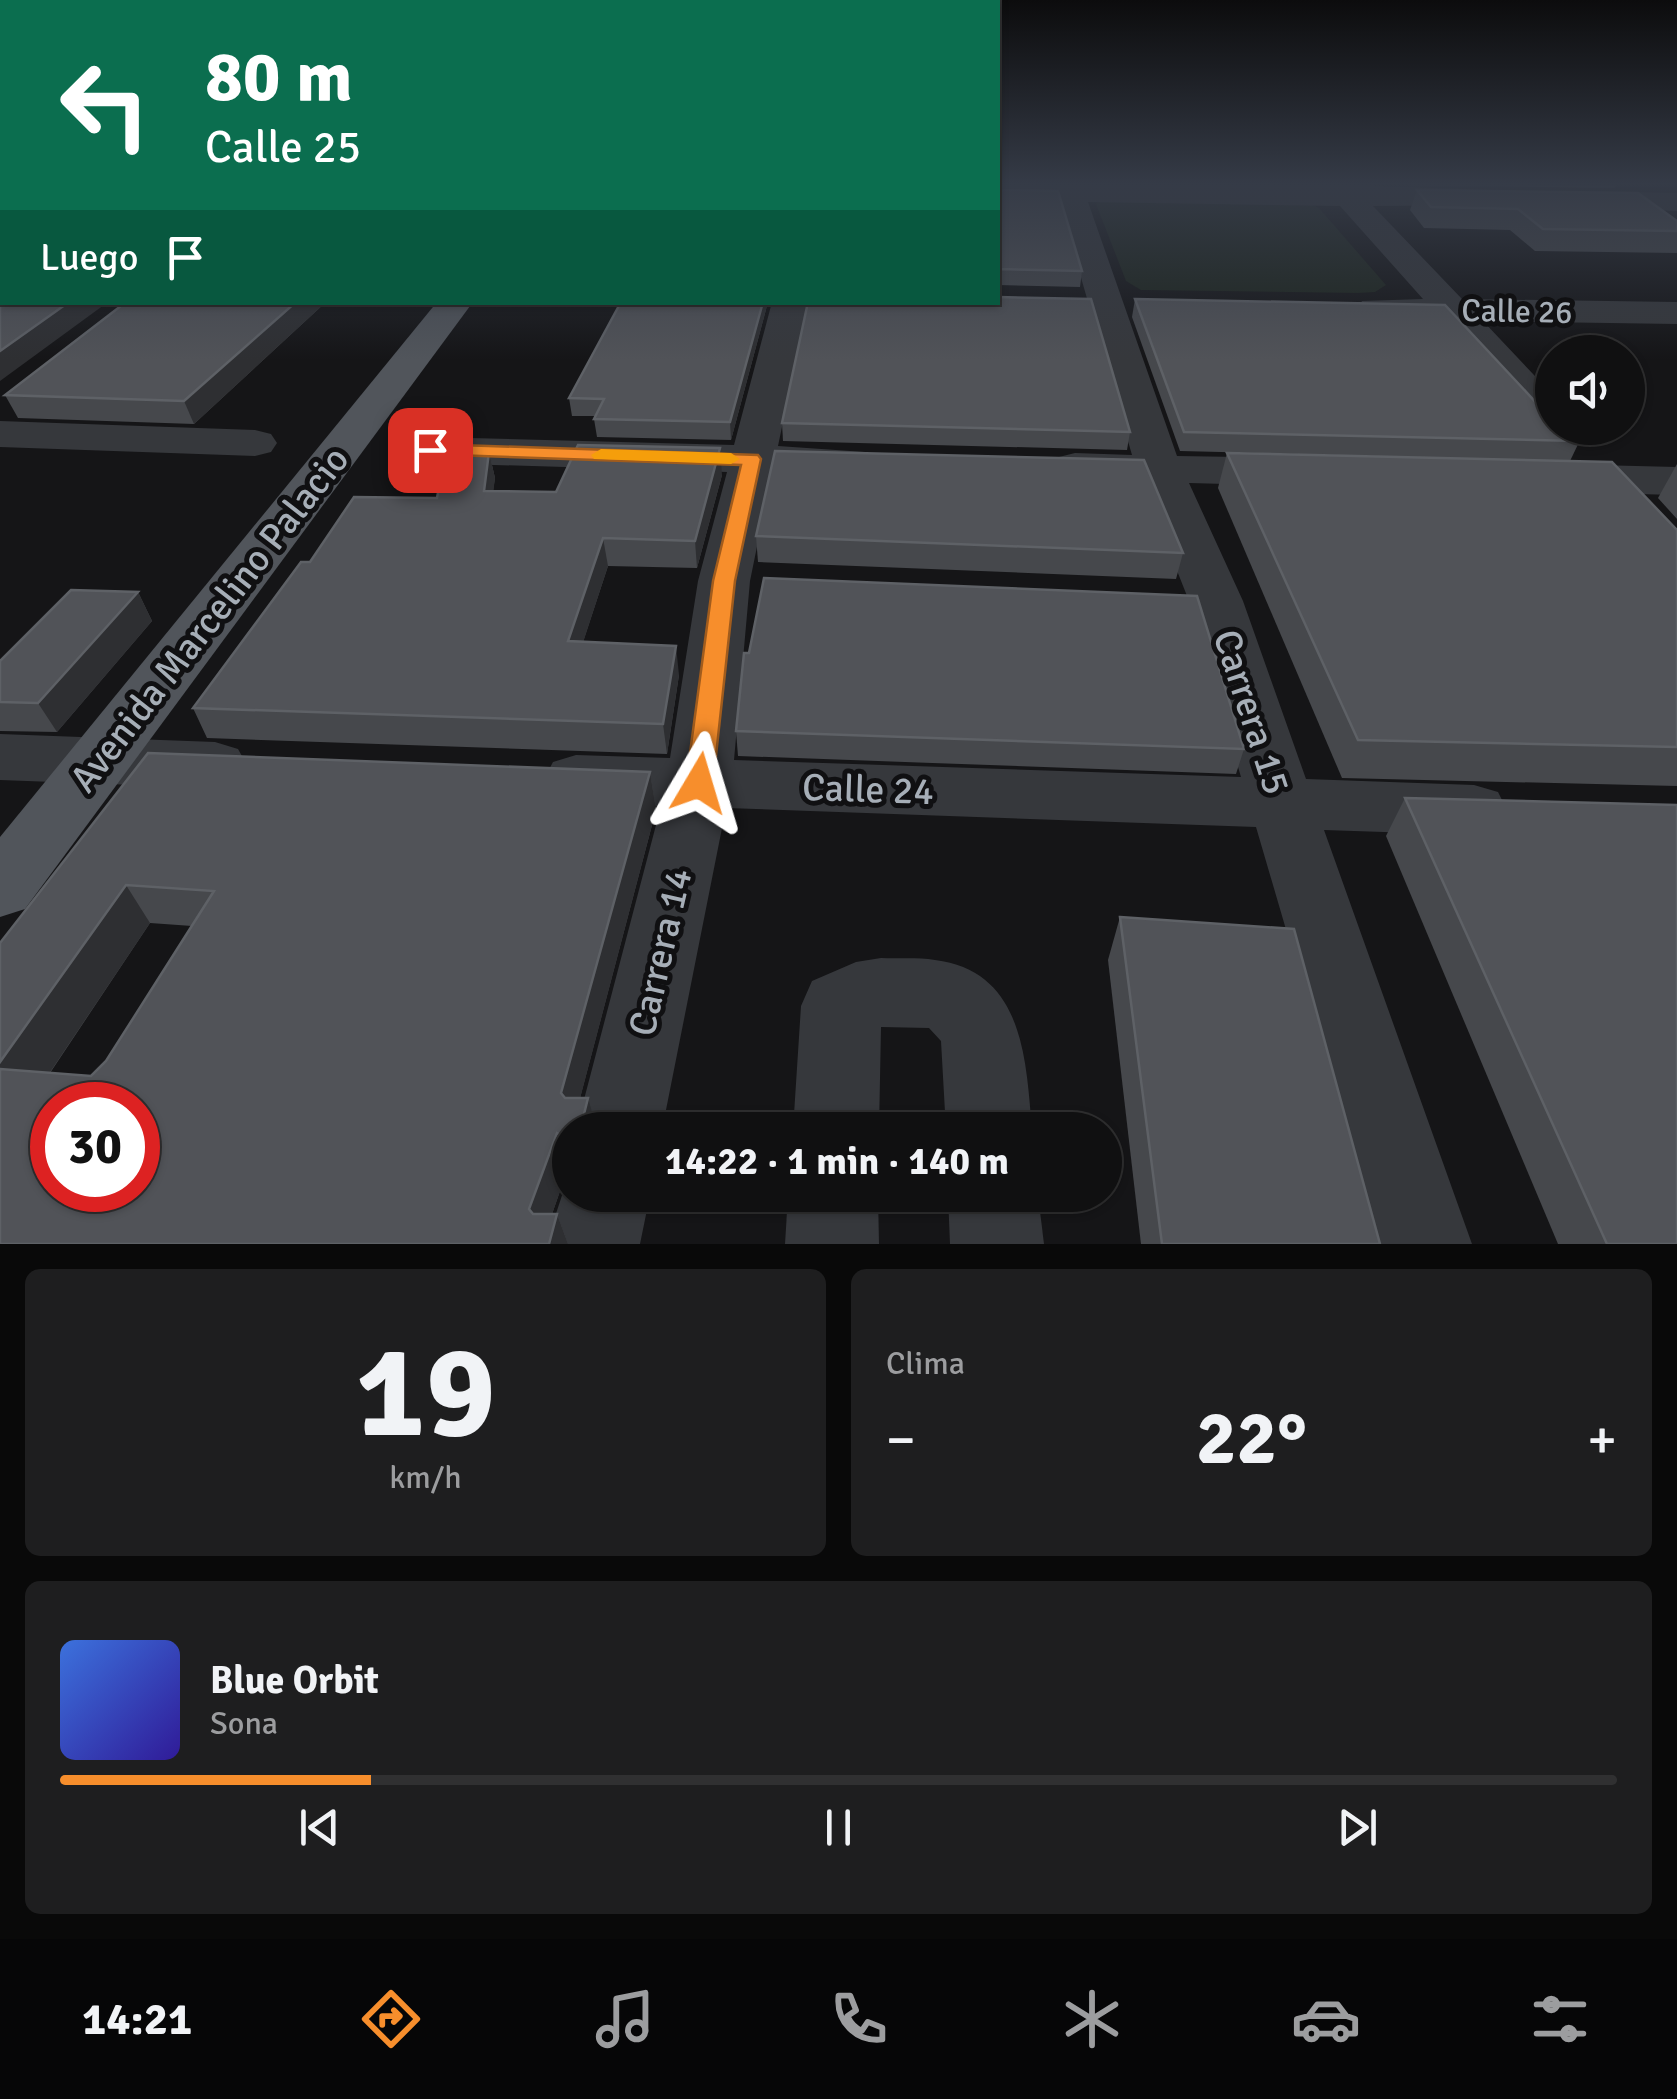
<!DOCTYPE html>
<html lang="es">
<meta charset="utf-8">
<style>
body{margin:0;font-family:Signika,sans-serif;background:#1e1e1f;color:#f1f3f6;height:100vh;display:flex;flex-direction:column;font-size:38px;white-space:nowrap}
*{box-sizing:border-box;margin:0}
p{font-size:32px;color:#9c9d9f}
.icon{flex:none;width:55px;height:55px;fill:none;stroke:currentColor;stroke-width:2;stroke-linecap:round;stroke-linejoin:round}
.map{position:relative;height:1244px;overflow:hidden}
.panel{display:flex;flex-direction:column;gap:25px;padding:25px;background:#090909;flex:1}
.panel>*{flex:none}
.hud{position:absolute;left:0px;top:0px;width:1000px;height:305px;box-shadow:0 2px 8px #0004,0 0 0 2px #303031;background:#0b6e4f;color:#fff;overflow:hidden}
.buttons{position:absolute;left:1535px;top:335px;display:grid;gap:20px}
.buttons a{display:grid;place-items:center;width:110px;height:110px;border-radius:50%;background:#101011;box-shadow:0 2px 8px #0004,0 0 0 2px #303031;font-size:50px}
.speed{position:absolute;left:30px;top:1082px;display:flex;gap:20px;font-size:50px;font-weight:700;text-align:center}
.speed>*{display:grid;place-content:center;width:130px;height:130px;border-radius:50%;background:#101011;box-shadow:0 2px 8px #0004,0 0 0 2px #303031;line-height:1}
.speed .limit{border:15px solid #d22;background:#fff;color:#111}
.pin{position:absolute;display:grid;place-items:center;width:85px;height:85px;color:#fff;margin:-42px;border-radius:20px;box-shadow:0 5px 15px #0006}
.me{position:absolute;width:110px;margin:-55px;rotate:7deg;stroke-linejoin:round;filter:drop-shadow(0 0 8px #0008)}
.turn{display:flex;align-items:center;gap:35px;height:210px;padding:0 40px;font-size:45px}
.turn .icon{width:130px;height:130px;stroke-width:2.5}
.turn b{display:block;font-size:70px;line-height:85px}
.then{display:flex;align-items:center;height:95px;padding:0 40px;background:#0003;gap:20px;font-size:38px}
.big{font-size:75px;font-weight:700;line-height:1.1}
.panel .tile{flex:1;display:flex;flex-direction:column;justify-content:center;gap:15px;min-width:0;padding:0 35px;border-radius:15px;background:#1e1e1f}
.panel .dial{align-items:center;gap:0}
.dial b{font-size:130px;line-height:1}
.song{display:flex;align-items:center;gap:30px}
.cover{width:120px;height:120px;border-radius:15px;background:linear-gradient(135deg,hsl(220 70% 55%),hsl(250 70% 35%))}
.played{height:10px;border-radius:5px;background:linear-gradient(90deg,#f78e2c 20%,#303031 20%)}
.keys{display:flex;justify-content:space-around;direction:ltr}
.heat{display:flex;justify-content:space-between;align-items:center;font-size:55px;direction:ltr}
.panel .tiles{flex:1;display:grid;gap:25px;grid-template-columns:1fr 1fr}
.tile:last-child{grid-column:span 2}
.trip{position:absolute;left:552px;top:1112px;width:570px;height:100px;border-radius:50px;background:#101011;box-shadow:0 2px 8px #0004,0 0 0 2px #303031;font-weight:700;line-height:100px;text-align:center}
.dock{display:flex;height:160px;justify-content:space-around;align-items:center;background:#060607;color:#9c9d9f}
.dock .icon{width:70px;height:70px}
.dock .on{color:#f78e2c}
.dock b{font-size:45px;color:#f1f3f6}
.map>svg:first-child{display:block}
.green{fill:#1d251d}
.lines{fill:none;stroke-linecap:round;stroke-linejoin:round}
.minor{fill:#36383c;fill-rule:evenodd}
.major{fill:#51555b;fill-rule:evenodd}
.wall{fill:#46484c;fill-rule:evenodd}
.shaded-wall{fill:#2e2f32}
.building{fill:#515358;stroke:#5e6166;stroke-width:2.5;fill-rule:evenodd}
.route{fill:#f78e2c;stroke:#a15c1d;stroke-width:2.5}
.slow{fill:#f59e0b}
.labels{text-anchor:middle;stroke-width:10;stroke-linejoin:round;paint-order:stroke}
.far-street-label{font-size:32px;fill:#a6aeb7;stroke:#101012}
.street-label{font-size:38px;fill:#a6aeb7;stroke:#101012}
</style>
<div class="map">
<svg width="1677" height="1244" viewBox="0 0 1677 1244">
<rect width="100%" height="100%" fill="#151517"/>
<polygon class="green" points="1099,201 1310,204 1319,208 1386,285 1375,292 1358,293 1141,290 1126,281 1096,204"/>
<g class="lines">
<g class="minor">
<polygon points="998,185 1353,185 1489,190 1499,193 1504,199 1499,205 1373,206 1462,299 1677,302 1677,324 1483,321 1552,394 1552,428 1565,428 1552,431 1537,427 1442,321 1362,317 1357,309 1362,301 1423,299 1340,206 1088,202 1177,456 1299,458 1315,462 1322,472 1315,482 1299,486 1189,483 1243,601 1306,779 1474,785 1498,792 1507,810 1498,828 1474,835 1324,830 1472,1244 1378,1244 1256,827 726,808 662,1130 576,1130 661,806 576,803 553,796 544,779 553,762 576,755 670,758 698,581 727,472 430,463 414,459 408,450 414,441 430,437 734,445 772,302 808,302 778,446 865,452 872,462 865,472 849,476 772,473 750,581 734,760 1241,777 1189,601 1142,482 1059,477 1052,467 1059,457 1075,453 1132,455 1059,201 998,200"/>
<polygon points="1575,191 1677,193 1677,211 1565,206 1560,200 1565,194"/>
<polygon points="0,421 255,430 271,434 277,443 271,452 255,456 0,447"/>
<polygon points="1555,464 1677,467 1677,495 1555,492 1539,488 1532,478 1539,468"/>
<polygon points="0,734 215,742 238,749 247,765 238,781 215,788 0,780"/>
<path d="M881,958c17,1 36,-1 54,2 89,11 91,100 97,170h-86l-5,-89 -12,-13 -48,-1 -2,103h-86l8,-124 11,-25 44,-19z"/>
<polygon points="570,1171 570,1195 650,1195 640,1244 546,1244"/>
<polygon points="788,1195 878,1195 879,1244 785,1244"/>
<polygon points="948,1195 1038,1195 1044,1244 950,1244"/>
</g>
<g class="major">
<polygon points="2,194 2,212 0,213 0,195"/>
<polygon points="437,302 473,302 25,909 0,917 0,837"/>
</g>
</g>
<g class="wall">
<polygon points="1391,185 1617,185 1615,188"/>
<polygon points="998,188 1082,271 1080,287 998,285"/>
<polygon points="1417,190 1677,221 1677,253 1535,251 1510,230 1424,228 1410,210"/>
<polygon points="1135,299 1583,434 1570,461 1180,451 1132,317"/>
<polygon points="126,302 326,302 194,424 18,418 5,395"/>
<polygon points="768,302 731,440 597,437 594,419 595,416 572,416 569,398"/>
<polygon points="782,423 1130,432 1127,450 783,441"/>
<polygon points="489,452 495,478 493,491 556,492 722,475 697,568 608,566 583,642 679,675 667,754 207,738 193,708 310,562 437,498"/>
<polygon points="1227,453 1677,530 1677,786 1342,778 1218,488"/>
<polygon points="1677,464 1677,519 1658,498"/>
<polygon points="756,536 1183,553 1176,579 758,562"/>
<polygon points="138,592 152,621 57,732 0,731 0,661"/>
<polygon points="736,731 1244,749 1236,774 738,756"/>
<path d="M148,753l502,19 6,38 -76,288 -10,32v50l-3,-9 -15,43h5l11,30h-568v-301zM150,923l42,3 -86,135 -15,15 -41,-3z"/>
<polygon points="1405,798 1677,1244 1558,1244 1386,836"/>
<polygon points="1120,917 1380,1244 1141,1244 1108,960"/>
</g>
<g class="shaded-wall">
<polygon points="69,302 108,302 0,381 0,351"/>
<polygon points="296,302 326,302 194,424 184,401"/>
<polygon points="763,302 768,302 731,440 730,422"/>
<polygon points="720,448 722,475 697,568 695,541"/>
<polygon points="489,452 495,478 490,518 484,491"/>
<polygon points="603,538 608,566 574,670 568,641"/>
<polygon points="138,592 152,621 57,732 38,703"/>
<polygon points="676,646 679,675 667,754 663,724"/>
<polygon points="650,772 656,810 572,1129 561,1093"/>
<polygon points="126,885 150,923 28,1105 0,1074 0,1062"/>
<polygon points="588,1098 597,1130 580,1130"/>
<polygon points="557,1133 567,1171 542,1243 529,1209"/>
<polygon points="557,1214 568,1244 549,1244"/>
</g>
<g class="building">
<polygon points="998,188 999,190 1058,191 1082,271 1000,269 998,276"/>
<polygon points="1417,190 1638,193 1677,221 1677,231 1543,229 1518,209 1431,207"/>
<polygon points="2,227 2,302 69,302 0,351 0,228"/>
<polygon points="998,297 1091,299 1130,432 782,423 808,302 998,302"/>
<polygon points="1135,299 1445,305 1543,410 1552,412 1552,428 1576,428 1583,434 1579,441 1184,432"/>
<polygon points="126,302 296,302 184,401 5,395"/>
<polygon points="621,302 763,302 730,422 594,419 604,399 569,398"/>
<polygon points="578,445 720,448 695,541 603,538 568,641 676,646 663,724 193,708 301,562 310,562 354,497 437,498 445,455 489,452 484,491 556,492"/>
<polygon points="775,451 1144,460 1183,553 756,536"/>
<polygon points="1227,453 1612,462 1677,530 1677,747 1358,740"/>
<polygon points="764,578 1197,596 1244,749 736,731 744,653 749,653"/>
<polygon points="71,590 138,592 38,703 0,702 0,661"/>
<path d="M148,753l502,19 -89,321 4,5h23l-8,32h-10v27h-8v-21l-5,-3 -28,76 4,5h24l-8,30h-549v-175l91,7 15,-15 108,-170 -88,-6 -126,177v-119zM52,1105h86v85h-86z"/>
<polygon points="1405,798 1677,805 1677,1244 1607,1244"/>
<polygon points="1120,917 1294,929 1380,1244 1162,1244"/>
</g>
<linearGradient id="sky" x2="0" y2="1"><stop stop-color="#0c0c0d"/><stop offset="0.51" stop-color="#353b47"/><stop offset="1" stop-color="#353b47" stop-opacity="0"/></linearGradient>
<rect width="1677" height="360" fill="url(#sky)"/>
<polygon class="route" points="430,444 758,455 761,459 735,581 713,783 709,790 690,790 686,783 713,581 741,465 424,454 424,446"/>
<polygon class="slow" points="601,449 731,453 740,459 731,464 594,459 591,455"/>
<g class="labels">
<g class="far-street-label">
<text transform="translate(1517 311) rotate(1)" y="11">Calle 26</text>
</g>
<g class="street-label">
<text transform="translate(209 619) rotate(-52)" y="13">Avenida Marcelino Palacio</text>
<text transform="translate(1252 712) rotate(72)" y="13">Carrera 15</text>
<text transform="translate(868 789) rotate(2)" y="13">Calle 24</text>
<text transform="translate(660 952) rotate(-77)" y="13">Carrera 14</text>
</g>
</g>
</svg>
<div class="buttons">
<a><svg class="icon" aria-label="sound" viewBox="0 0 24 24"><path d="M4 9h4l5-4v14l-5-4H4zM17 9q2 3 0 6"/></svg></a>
</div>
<div class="speed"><div class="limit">30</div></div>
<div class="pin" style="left:430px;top:450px;background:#d93025"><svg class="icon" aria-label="arrive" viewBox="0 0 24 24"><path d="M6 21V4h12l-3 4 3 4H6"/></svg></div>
<svg class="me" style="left:699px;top:783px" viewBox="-20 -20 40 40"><path d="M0-17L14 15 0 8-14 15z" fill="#f78e2c" stroke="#fff" stroke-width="4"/></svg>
<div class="trip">14:22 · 1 min · 140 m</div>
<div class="hud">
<div class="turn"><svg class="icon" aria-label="left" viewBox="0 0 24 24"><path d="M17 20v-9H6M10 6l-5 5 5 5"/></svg><div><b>80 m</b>Calle 25</div></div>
<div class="then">Luego<svg class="icon" aria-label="arrive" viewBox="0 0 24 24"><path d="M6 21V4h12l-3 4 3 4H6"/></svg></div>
</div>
</div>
<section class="panel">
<div class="tiles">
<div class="tile dial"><b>19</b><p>km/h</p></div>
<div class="tile"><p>Clima</p>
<div class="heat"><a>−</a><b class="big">22°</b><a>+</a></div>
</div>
<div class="tile">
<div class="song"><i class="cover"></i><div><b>Blue Orbit</b><p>Sona</p></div></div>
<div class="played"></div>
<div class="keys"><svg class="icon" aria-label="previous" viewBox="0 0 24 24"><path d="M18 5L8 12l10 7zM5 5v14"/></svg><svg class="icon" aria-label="pause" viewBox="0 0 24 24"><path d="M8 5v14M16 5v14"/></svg><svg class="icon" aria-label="next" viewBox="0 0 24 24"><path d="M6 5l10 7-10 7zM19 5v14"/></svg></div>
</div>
</div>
</section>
<nav class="dock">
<b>14:21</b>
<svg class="icon on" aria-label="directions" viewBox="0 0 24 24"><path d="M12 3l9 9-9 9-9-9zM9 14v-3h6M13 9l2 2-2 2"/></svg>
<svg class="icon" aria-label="music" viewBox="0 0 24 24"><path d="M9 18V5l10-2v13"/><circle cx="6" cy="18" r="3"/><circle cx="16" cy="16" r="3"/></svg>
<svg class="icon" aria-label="phone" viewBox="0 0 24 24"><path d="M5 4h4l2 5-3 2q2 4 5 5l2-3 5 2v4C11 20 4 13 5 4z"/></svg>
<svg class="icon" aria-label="climate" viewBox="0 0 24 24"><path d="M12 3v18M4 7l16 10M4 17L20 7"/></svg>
<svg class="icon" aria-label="car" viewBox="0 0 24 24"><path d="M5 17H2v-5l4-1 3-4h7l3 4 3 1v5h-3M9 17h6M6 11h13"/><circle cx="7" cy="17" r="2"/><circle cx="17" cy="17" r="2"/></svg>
<svg class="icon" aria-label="filters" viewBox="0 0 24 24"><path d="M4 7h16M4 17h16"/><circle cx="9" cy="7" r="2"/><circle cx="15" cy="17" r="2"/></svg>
</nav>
